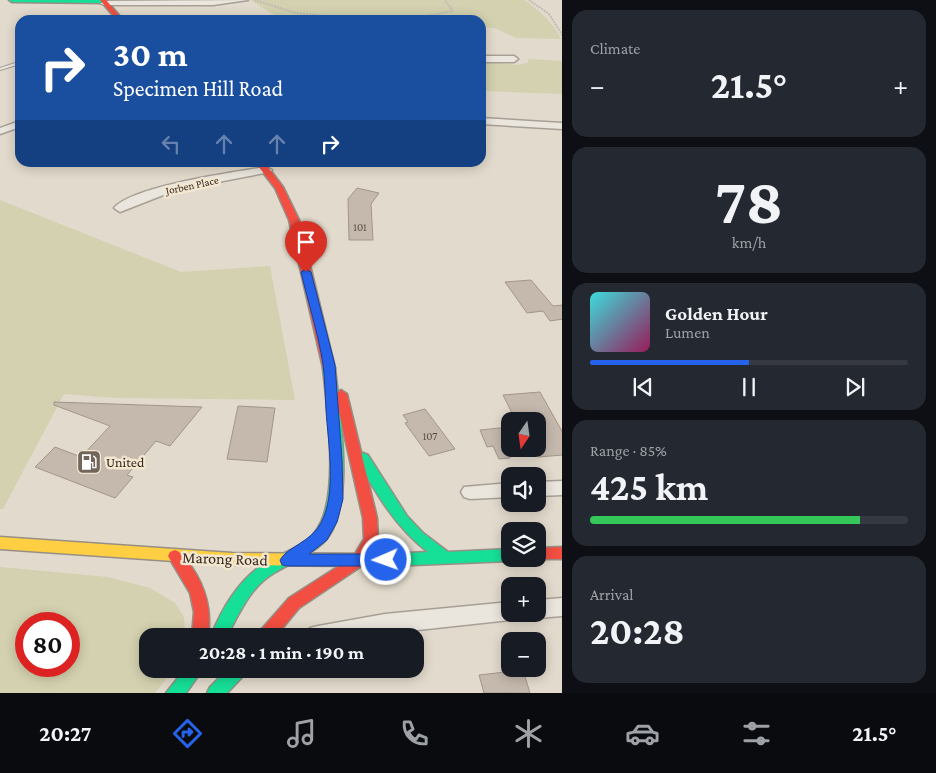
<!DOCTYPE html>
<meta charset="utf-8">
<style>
body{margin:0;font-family:"Crimson Pro",serif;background:#242831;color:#f1f3f6;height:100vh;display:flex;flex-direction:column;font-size:19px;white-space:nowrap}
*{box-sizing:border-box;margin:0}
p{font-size:16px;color:#9ea1a6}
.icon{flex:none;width:28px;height:28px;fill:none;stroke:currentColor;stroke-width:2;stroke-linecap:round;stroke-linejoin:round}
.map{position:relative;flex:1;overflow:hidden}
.details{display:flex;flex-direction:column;gap:10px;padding:10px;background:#0d0f14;width:374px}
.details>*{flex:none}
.top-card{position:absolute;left:15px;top:15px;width:471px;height:152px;border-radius:15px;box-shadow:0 2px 12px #0003;background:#1a4fa0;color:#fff;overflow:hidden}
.needle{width:32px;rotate:193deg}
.tools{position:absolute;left:501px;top:412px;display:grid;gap:10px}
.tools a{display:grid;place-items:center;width:45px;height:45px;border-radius:10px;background:#171b24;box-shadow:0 2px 12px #0003;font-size:25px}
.speed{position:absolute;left:15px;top:612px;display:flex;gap:10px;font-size:25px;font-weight:700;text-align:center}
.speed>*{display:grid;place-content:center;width:65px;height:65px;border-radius:50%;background:#171b24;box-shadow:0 2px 12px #0003;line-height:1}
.speed .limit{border:8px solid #d22;background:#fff;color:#111}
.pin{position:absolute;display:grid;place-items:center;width:42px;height:42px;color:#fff;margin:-51px -21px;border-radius:50% 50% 50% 0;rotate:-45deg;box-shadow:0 0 5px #0007}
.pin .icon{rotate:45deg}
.me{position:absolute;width:55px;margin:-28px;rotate:268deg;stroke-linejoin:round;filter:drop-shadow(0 0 4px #0008)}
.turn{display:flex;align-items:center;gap:18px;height:105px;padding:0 15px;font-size:22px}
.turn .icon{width:65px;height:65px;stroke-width:2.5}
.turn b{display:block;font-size:35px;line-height:42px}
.lanes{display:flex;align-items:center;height:48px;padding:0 15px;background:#0003;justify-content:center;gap:25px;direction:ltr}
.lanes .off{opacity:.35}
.big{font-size:38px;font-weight:700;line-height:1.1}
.details .card{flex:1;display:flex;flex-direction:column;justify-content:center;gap:8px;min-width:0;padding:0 18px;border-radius:15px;background:#242831}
.details .dial{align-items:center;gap:0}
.dial b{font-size:65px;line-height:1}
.song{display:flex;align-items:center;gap:15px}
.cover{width:60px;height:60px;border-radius:8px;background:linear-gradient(135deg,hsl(180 70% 55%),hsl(330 70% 35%))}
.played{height:5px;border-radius:2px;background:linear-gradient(90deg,#2563eb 50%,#363941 50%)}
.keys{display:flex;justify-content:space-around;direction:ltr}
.heat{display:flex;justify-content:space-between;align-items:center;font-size:28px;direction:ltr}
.charge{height:8px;border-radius:4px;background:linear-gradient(90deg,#34c759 85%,#363941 0)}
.trip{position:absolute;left:139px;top:628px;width:285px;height:50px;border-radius:15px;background:#171b24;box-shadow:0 2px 12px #0003;font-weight:700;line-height:50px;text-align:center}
.tab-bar{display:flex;height:80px;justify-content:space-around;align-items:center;background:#090b0e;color:#9ea1a6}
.tab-bar .icon{width:35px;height:35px}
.tab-bar .on{color:#2563eb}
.tab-bar b{font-size:22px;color:#f1f3f6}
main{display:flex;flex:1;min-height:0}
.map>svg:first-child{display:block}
.green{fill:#d3d1af;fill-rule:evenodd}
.building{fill:#c5b8ad;stroke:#a2968b}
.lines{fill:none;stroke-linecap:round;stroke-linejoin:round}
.lane-casing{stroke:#a79f95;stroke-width:2}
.street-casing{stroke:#a79f95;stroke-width:3}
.fast-casing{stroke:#978f85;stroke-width:3}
.slow-casing{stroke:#978f85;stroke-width:3}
.jam-casing{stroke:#978f85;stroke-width:3}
.path{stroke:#c3bcb4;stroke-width:2;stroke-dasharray:2 1;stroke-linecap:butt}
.lane{fill:#eae5dd;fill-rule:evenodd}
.street{fill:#eae5dd;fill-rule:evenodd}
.fast{fill:#16e098;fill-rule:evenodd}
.slow{fill:#ffcf43;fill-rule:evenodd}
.jam{fill:#f24e42;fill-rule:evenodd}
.route{fill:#2563eb;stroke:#184099}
.labels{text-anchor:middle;stroke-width:5;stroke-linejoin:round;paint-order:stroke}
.far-street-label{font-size:11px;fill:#35271e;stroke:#f4e7d1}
.number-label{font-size:11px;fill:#594b42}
.poi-label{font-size:14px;fill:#35271e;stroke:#f4e7d1;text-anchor:start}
.near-street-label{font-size:16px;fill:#35271e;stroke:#f4e7d1}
</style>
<main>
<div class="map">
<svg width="563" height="693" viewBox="0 0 563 693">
<rect width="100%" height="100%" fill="#e2dacc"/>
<g class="green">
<path d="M258,0h266c16,11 28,21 37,39l-45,-1 -21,-10 -14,-1v-7h-199l-30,-19z"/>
<polygon points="528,59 562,61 562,94 481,91 481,61 518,65 528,63"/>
<polygon points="0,200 181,272 270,266 295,400 115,398 64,394 3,509 0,509"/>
<path d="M0,567l108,10 42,11 25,15 9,14 1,19h-37v33h26l-19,24h-155zM26,624h43v42h-43z"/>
</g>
<g class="building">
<polygon points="357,188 379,193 371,204 373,240 349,240 348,199"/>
<polygon points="531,280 553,306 563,305 563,319 550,321 543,311 527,313 505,282"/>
<polygon points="540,392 563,433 563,455 538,457 538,421 516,421 503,395"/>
<polygon points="54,402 202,407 170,446 156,441 127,475 133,477 115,498 35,467 55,447 81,457 110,426 54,405"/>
<polygon points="238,406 275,408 267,462 227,459"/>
<polygon points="425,409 455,449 429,456 405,423 408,422 403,415"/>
<polygon points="510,427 510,458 499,459 493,446 487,447 480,430"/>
<polygon points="523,670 530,693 484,693 479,675"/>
</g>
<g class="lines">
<defs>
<polygon id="lane" points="18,62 20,62 20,64 0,70 0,68"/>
<g id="street">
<polygon points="248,0 213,5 104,5 100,3 104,1"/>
<polygon points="481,56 514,56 518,59 514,62 481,62"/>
<polygon points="481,118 563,123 563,129 481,124"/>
<polygon points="20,121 20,127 0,134 0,128"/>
<path d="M266,167l6,3 -2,2 -94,18 -56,22 -6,-4c19,-22 121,-36 152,-41z"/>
<polygon points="563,481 563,495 538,496 538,482"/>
<polygon points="510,483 510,497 470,499 464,497 461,492 464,487"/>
<polygon points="563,598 563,616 538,618 531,615 538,614 538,600"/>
<polygon points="510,602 510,614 519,614 517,617 510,620 363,636 307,635 310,628 318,626 385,614"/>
</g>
<g id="fast">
<polygon points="9,0 105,0 106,1 103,3 12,2"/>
<path d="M329,364l6,4c4,43 22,142 -12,175 -14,13 -33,20 -49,30 -24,14 -34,39 -47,63h-16c12,-30 30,-60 59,-76 15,-8 35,-14 45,-28 26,-32 12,-124 8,-164z"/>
<path d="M363,453l5,2 39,61 16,17 25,19 62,-3v10h5l-5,2 -121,5 -5,-2 -2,-4 2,-4 5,-2 39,-2c-32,-24 -52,-59 -72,-94l2,-3z"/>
<polygon points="185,669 203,669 186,693 166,693"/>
<polygon points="228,669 247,669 245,674 227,693 207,693 210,687"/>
</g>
<polygon id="slow" points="0,537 232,553 389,554 394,556 396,560 394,564 389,566 232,565 0,549"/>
<g id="jam">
<polygon points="100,0 106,0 123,20 117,20"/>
<polygon points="255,162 264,162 283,187 299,220 335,368 333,371 325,371 323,368 289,220 275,188"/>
<polygon points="341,390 347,394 377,518 378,539 363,565 299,608 276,636 258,636 260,631 289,598 353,557 364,539 363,518 335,394"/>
<polygon points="563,547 563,559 534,559 538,559 538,548"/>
<path d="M175,550c8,3 11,10 16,16 15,22 21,44 17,70h-16l2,-24 -4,-19 -22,-37 2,-4z"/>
</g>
</defs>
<use href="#lane" class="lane-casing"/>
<use href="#street" class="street-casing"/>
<use href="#fast" class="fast-casing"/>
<use href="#slow" class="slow-casing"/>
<use href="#jam" class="jam-casing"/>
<g class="path">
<polyline points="254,0 296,13 368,20"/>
<polyline points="529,0 549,14 563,36"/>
<polyline points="405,20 453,11 445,0"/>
</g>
<use href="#lane" class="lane"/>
<use href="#street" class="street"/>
<use href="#fast" class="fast"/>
<use href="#slow" class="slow"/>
<use href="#jam" class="jam"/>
</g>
<path class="route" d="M306,269l5,3 24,93 7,94 1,40 -6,23 -10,18 -18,14h77l6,1 2,5 -2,4 -6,2h-99l-5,-1 -2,-5c7,-13 31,-18 41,-37 16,-30 7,-80 5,-113 -1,-15 -1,-31 -3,-46 -5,-31 -15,-62 -22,-92z"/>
<defs>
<symbol id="fuel-square" viewBox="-11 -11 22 22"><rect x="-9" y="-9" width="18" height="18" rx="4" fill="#72665b" stroke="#f4e7d1"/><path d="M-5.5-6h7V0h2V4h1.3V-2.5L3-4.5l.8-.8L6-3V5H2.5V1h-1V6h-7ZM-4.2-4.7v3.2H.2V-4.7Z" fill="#fff"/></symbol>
</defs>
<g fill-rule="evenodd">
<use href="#fuel-square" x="75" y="448" width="28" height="28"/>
</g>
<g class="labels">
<g class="far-street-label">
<text transform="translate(192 185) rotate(-12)" y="4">Jorben Place</text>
</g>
<g class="number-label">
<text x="360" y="231">101</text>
<text x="430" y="440">107</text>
</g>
<g class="poi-label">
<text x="106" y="467">United</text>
</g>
<g class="near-street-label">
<text transform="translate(225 558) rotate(2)" y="6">Marong Road</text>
</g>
</g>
</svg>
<div class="tools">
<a><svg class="needle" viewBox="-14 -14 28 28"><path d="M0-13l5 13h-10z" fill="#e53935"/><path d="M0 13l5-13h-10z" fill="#9ea1a6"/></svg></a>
<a><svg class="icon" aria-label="sound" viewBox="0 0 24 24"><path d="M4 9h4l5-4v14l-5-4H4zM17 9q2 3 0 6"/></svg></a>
<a><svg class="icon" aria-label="layers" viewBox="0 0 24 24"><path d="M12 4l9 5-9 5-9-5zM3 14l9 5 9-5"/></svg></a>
<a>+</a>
<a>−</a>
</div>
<div class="speed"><div class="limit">80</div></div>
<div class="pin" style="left:306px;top:272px;background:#d93025"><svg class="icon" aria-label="arrive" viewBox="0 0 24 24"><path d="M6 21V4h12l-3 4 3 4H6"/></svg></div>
<svg class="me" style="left:386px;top:560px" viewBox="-20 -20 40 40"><circle r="17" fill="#2563eb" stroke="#fff" stroke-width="3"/><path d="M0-11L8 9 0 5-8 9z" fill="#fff"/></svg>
<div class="trip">20:28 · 1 min · 190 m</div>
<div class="top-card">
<div class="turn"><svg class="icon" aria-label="right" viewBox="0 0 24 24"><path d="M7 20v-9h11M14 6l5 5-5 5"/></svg><div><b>30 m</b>Specimen Hill Road</div></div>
<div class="lanes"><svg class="icon off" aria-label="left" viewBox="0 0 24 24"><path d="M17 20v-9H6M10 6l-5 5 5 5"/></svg><svg class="icon off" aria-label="ahead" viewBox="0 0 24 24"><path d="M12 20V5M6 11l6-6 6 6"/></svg><svg class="icon off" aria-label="ahead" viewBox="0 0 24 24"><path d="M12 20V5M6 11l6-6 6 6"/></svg><svg class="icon" aria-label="right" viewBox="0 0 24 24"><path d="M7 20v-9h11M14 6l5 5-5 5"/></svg></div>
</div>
</div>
<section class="details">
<div class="card"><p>Climate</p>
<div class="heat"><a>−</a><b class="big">21.5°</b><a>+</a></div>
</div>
<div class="card dial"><b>78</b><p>km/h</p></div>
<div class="card">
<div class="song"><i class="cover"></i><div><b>Golden Hour</b><p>Lumen</p></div></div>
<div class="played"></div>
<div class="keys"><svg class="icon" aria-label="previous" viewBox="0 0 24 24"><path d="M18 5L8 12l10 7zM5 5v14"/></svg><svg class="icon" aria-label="pause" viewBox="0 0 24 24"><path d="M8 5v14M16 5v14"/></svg><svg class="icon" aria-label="next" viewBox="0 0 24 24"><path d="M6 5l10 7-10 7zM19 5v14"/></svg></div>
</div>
<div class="card"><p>Range · 85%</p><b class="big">425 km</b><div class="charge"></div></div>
<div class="card"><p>Arrival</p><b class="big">20:28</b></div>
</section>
</main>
<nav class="tab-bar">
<b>20:27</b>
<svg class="icon on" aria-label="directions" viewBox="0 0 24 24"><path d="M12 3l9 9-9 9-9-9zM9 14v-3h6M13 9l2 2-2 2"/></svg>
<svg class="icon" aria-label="music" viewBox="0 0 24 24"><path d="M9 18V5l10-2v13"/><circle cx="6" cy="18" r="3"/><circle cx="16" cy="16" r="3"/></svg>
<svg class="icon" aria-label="phone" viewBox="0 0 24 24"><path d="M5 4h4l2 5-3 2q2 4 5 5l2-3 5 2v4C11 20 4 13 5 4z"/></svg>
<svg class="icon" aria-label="climate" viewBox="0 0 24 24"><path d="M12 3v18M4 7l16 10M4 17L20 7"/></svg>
<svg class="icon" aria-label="car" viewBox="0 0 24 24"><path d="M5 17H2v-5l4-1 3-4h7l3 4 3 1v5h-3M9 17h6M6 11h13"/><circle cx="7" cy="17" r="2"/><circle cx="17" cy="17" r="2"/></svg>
<svg class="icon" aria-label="filters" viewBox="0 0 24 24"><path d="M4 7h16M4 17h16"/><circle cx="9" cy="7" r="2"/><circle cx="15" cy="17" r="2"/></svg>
<b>21.5°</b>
</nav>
